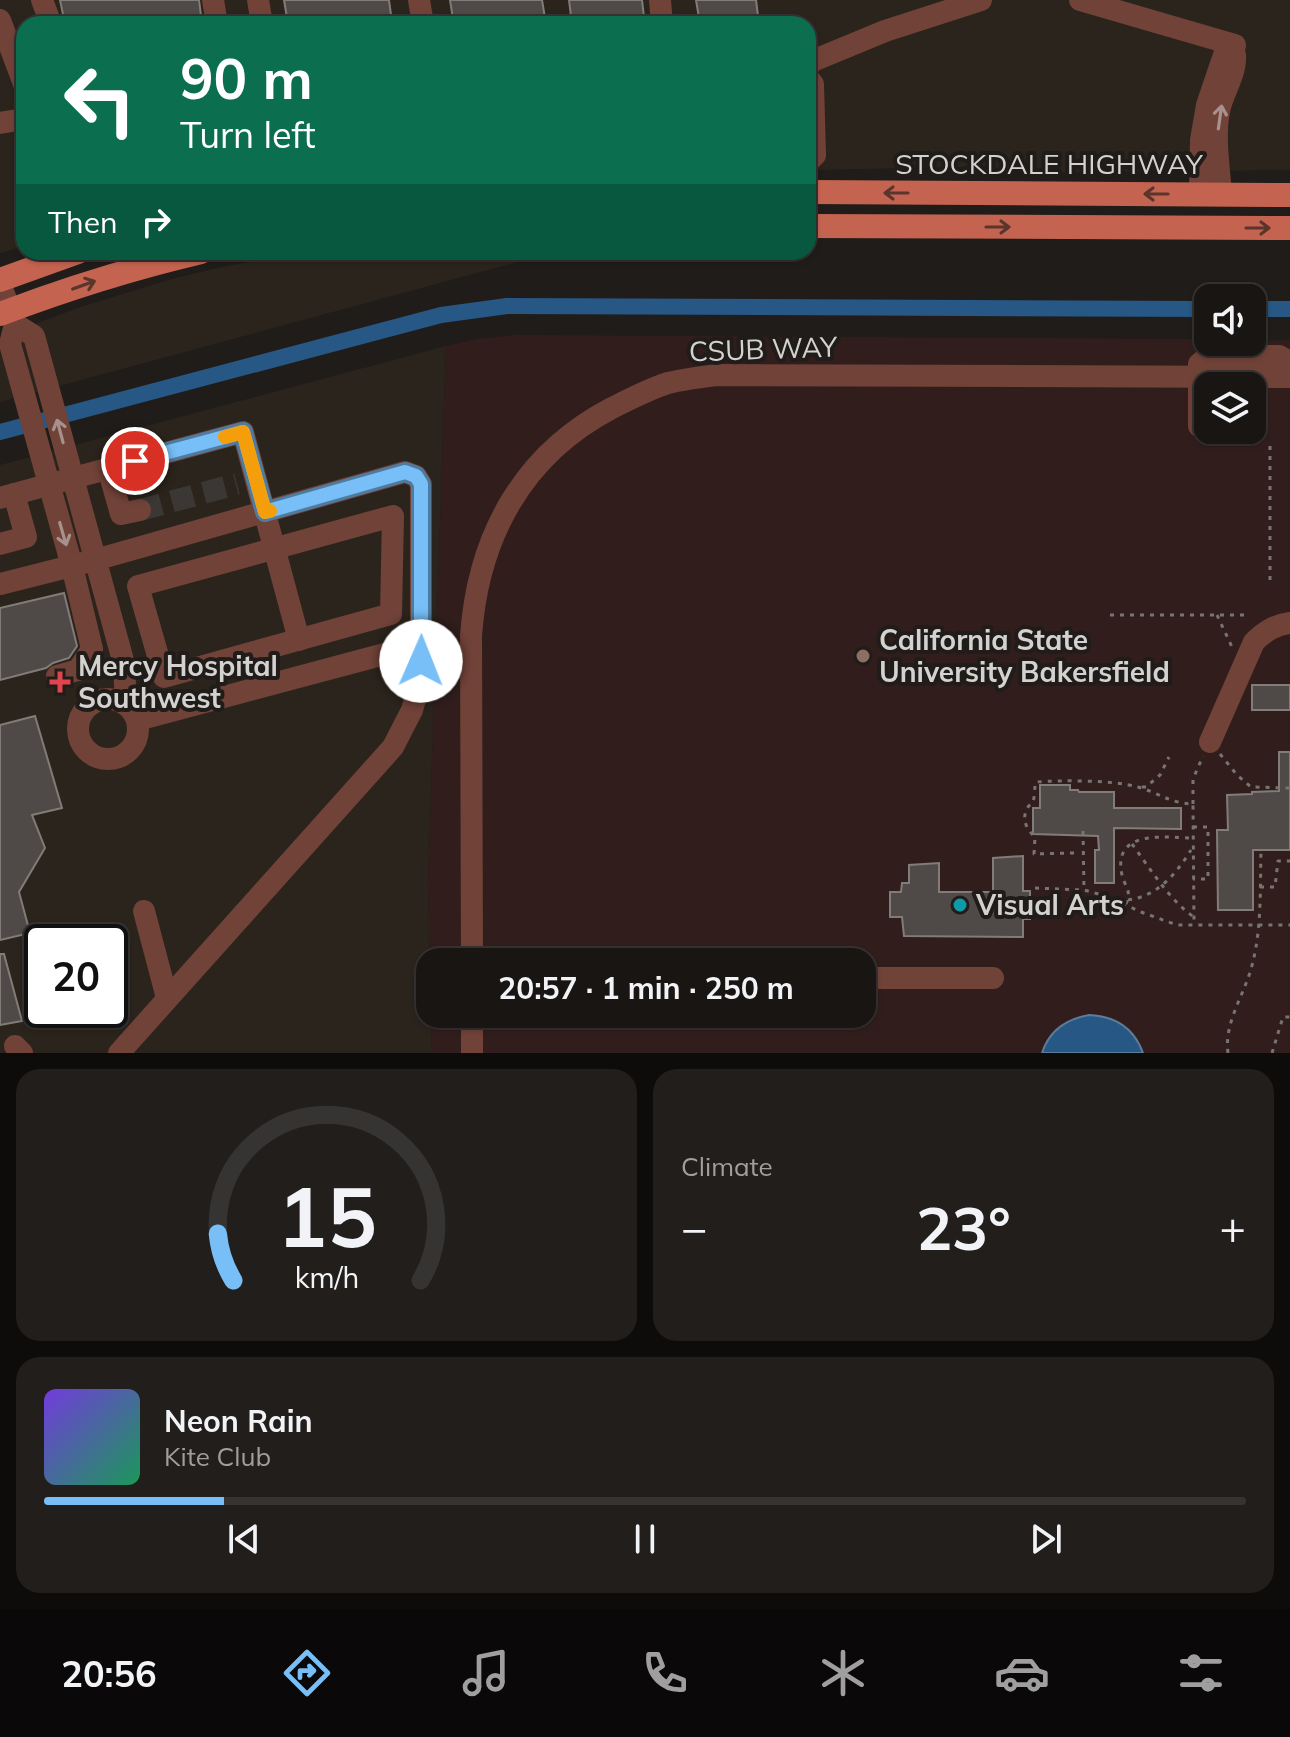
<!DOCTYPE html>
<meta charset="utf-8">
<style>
body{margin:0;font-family:Mulish,sans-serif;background:#211e1c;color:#f1f3f6;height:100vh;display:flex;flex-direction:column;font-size:30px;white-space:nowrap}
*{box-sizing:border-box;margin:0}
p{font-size:26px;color:#9f9fa0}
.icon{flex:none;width:44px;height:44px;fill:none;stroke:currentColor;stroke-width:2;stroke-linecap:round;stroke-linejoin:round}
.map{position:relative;height:1053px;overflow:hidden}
.side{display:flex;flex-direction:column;gap:16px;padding:16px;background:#0d0c0a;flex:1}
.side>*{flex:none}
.guide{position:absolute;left:16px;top:16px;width:800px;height:244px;border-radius:24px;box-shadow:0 2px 6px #0004,0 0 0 2px #363433;background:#0b6e4f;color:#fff;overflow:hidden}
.tools{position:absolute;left:1194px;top:284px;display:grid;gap:16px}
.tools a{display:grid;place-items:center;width:72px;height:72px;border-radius:16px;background:#181513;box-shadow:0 2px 6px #0004,0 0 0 2px #363433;font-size:40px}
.speed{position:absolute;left:24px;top:924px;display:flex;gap:16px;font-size:40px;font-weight:700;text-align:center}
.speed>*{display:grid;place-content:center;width:104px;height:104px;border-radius:50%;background:#181513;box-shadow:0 2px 6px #0004,0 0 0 2px #363433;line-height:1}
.speed .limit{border:4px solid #111;border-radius:12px;background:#fff;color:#111}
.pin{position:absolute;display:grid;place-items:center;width:68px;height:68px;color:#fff;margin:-34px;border:4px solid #fff;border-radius:50%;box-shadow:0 2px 8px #0007}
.me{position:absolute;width:88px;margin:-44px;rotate:1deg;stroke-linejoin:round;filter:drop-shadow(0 0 6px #0008)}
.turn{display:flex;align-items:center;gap:28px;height:168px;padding:0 32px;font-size:36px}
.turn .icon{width:104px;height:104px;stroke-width:2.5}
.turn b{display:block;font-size:56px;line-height:68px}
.then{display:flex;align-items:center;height:76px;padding:0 32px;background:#0003;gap:16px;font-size:30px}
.big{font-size:60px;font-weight:700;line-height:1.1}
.side .card{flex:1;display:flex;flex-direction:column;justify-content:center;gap:12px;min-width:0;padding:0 28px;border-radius:24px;background:#211e1c}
.side .dial{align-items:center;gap:0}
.dial svg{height:208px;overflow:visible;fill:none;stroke:#363433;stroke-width:7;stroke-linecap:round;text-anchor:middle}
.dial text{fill:#f1f3f6;stroke:none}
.song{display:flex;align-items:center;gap:24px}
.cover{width:96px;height:96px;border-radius:12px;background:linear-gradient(135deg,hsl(260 70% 55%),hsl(150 70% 35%))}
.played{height:8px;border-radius:4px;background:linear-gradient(90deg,#78bff7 15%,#363433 15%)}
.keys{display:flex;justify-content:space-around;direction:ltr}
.heat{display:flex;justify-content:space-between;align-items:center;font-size:44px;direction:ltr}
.side .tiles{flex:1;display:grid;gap:16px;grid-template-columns:1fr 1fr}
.card:last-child{grid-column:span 2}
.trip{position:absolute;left:416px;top:948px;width:460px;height:80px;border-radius:24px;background:#181513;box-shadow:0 2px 6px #0004,0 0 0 2px #363433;font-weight:700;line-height:80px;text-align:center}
.tabs{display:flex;height:128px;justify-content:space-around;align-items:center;background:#0a0808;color:#9f9fa0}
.tabs .icon{width:56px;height:56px}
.tabs .active{color:#78bff7}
.tabs b{font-size:36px;color:#f1f3f6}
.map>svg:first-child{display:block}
.built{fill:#2b241c;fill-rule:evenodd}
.education{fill:#311e1c;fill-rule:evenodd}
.water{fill:#275784;stroke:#5b7c9b;stroke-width:2}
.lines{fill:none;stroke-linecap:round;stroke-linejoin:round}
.canal{stroke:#275784;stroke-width:16}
.building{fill:#4f4a47;stroke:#817c78;stroke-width:2}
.minor-tunnel{stroke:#3b3734;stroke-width:22;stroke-dasharray:22 11;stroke-linecap:butt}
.path{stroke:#777471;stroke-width:3;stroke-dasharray:4 6;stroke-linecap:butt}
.minor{stroke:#714238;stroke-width:22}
.major{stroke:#c46450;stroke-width:24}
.oneway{stroke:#a7918c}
.oneway2{stroke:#59352c}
.route-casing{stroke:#4e7ca1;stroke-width:20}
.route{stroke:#78bff7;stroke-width:14}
.slow{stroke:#f59e0b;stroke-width:14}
.education-dot{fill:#8d6e63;stroke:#201c19;stroke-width:3}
.health-dot{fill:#e0444e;stroke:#201c19;stroke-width:3}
.culture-dot{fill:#0f9aa8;stroke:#201c19;stroke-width:3}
.labels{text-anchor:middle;stroke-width:8;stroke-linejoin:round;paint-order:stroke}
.street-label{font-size:28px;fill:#d4d2d0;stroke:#201c19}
.poi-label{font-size:28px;font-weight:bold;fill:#d4d2d0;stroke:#201c19;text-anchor:start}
</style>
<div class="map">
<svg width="1290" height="1053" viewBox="0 0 1290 1053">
<rect width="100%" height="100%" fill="#201c19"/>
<g class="built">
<polygon points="0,0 1290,0 1290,170 1015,173 961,167 808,170 808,24 24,24 24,246 0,253"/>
<polygon points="312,252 554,252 0,402 0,337 83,306 175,278 231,265"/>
<path d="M446,346l-18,536 4,171h-432v-588zM42,942h68v68h-68z"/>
</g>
<path class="education" d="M515,335l693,4v3l82,-2v713h-858l-1,-39h431v-52h-432v16l-2,-96 18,-536 31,-7zM1208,386h44v44h-44z"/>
<path class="water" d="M1089,1015c26,1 45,13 54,38h-101c7,-22 24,-34 47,-38z"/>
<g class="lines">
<g class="canal">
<polyline points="1252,309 1290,309"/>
<polyline points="0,432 441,315 507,306 1208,309"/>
</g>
</g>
<g class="building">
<polygon points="60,0 199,0 202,24 65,24"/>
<polygon points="284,0 389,0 392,22 374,24 288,24"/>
<polygon points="450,0 542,0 545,18 496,24 486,24 484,16 453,19"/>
<polygon points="569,0 642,0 644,17 620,20 621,24 572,24"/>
<polygon points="696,0 756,0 759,24 700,24"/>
<polygon points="64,593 77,646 69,658 53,663 46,668 0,680 0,608"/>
<rect x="1252" y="685" width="38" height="25"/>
<polygon points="35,716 62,808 32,815 45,848 19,892 30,933 0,940 0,725"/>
<polygon points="1279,752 1290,752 1290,850 1253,850 1253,910 1218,910 1217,830 1228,830 1227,795 1252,794 1252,792 1279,791"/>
<polygon points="1040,785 1070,785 1070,790 1078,790 1079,792 1114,792 1114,808 1181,808 1181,829 1114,828 1114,883 1095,883 1095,850 1099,850 1098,836 1033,834 1033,808 1040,808"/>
<polygon points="1023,856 1023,891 1030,891 1030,919 1023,919 1023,937 904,936 902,917 890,917 890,892 901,892 902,883 909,883 909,865 939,863 939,892 993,892 993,858"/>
<polygon points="0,954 4,954 22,1021 0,1025"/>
</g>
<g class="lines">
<polyline class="minor-tunnel" points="140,510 237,484"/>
<g class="path">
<polyline points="1270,580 1270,440"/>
<polyline points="1110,615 1248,615"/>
<polyline points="1217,615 1232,647"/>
<polyline points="1220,754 1237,775 1251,787 1290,788"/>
<polyline points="1142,787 1146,787 1160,775 1169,757"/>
<polyline points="1193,804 1193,779 1203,756"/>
<polyline points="1193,827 1208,827 1208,879 1193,879"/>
<polyline points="1083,831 1084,890"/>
<path d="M1132,844c17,23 38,57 62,73"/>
<path d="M1074,853l-40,1 1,-17c-9,-8 -14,-19 -7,-30 1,-2 4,-3 5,-5 2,-6 1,-14 3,-20 27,-2 77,-2 102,5 21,6 31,16 55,17l1,121"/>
<polyline points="1260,887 1275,887 1278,861 1290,861"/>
<polyline points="1035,888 1084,890 1106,896 1141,912 1177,925 1290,925"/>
<path d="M1128,900c30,-4 48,-26 63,-50"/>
<path d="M1126,904c6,-15 -1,-16 -4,-29 -10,-45 41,-38 69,-37"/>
<path d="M1228,1053c-4,-30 15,-56 23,-84 11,-38 9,-80 10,-119"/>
<polyline points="1272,1053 1283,1017 1290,1017"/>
</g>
<g class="minor">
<polyline points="42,0 51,24"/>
<polyline points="213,0 217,24"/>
<polyline points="258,0 262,24"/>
<polyline points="419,0 423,24"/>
<polyline points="660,0 662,24"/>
<polyline points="1080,0 1235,45 1233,54"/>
<polyline points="0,20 24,84"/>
<polyline points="808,68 810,62 885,31 981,0"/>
<polyline points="808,78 813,84 815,155 808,162"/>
<polyline points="0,123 24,119"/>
<path d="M1200,194l1,-54 6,-35 18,-53 10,3c1,21 -12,36 -16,56 -5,26 0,56 2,83"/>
<polyline points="0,283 15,324 10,344 72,566 92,649 78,670 57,676"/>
<polyline points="15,324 34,336 124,664 126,704"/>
<polyline points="1199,426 1199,364 1206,358 1214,356 1279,356 1290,362 1290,377"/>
<polyline points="108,468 121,514 140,510"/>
<polyline points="0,498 243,432 299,640"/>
<polygon points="393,516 391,614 164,677 138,586"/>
<polyline points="0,544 26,537 14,494"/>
<polyline points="0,584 95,560 405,472 416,476 421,484 421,679 412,710 393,747 119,1053"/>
<circle cx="108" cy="729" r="30"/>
<polyline points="137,720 422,644"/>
<path d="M1210,742l44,-100c11,-11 21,-17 36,-19"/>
<polyline points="144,911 167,998"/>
<path d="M472,962l-1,-326c7,-99 51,-181 141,-228 18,-9 37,-19 56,-25 16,-4 33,-6 49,-8l573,2"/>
<polyline points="862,978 993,978"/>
<polyline points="472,1014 472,1053"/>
<polyline points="15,1046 22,1053"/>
</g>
<g class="major">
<polyline points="808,192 1290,195"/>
<polyline points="808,226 1290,228"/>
<polyline points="0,280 78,252"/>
<path d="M0,314c66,-25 133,-46 201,-62"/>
</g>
</g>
<defs><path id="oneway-shaft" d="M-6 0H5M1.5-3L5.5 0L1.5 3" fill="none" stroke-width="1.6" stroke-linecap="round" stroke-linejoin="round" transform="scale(2)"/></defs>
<g class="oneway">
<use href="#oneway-shaft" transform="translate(1220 117) rotate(-82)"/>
<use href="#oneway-shaft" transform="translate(60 431) rotate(-105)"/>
<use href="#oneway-shaft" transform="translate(63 534) rotate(74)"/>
</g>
<g class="oneway2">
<use href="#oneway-shaft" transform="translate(896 193) rotate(-180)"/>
<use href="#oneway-shaft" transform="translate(1156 194) rotate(-180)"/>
<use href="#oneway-shaft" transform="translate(998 227)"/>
<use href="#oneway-shaft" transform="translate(1258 228)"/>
<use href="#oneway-shaft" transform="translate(84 285) rotate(-20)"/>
</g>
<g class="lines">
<defs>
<polyline id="route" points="135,461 243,432 265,512 405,472 416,476 421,484 421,661"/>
</defs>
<use href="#route" class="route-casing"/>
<use href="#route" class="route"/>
<polyline class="slow" points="225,437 243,432 265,512 270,511"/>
</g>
<circle class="education-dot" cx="863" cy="656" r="8"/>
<path class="health-dot" d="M56 670h8v8h8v8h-8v8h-8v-8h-8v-8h8z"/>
<circle class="culture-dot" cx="960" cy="905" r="8"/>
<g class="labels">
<g class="street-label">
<text x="1049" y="174">STOCKDALE HIGHWAY</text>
<text transform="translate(763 349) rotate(-2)" y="10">CSUB WAY</text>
</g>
<g class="poi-label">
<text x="879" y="650">California State<tspan x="879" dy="32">University Bakersfield</tspan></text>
<text x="78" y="676">Mercy Hospital<tspan x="78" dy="32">Southwest</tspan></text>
<text x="976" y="915">Visual Arts</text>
</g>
</g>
</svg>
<div class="tools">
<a><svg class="icon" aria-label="sound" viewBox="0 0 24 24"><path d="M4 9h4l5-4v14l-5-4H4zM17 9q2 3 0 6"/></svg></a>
<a><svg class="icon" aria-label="layers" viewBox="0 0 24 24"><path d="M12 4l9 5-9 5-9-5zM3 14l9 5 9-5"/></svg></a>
</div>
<div class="speed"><div class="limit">20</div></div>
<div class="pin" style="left:135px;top:461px;background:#d93025"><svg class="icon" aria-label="arrive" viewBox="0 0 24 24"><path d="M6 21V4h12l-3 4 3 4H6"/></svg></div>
<svg class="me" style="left:421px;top:661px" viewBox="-20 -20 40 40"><circle r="19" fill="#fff"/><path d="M0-13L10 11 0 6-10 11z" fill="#78bff7"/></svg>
<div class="trip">20:57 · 1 min · 250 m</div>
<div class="guide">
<div class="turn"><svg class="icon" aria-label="left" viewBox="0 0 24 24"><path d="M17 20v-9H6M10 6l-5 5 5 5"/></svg><div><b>90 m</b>Turn left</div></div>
<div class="then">Then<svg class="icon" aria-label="right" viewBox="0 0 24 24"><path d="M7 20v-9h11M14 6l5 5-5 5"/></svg></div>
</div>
</div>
<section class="side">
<div class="tiles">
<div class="card dial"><svg viewBox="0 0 100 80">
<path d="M14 69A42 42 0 1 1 86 69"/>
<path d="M14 69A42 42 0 0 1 8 51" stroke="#78bff7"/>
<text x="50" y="56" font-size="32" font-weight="700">15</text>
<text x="50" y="72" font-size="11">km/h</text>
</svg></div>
<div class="card"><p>Climate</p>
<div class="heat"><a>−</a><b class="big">23°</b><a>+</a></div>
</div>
<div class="card">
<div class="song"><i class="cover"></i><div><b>Neon Rain</b><p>Kite Club</p></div></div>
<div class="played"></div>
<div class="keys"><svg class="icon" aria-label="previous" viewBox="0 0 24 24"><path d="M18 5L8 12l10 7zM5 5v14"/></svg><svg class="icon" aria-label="pause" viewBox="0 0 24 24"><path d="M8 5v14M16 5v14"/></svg><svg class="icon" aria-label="next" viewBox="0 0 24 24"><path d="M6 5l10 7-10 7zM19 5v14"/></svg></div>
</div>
</div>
</section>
<nav class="tabs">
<b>20:56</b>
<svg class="icon active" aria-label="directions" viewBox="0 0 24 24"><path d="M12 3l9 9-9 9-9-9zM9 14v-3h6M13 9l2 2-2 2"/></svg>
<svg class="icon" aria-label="music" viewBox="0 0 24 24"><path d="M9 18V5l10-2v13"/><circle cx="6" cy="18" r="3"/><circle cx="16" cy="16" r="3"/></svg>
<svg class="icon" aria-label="phone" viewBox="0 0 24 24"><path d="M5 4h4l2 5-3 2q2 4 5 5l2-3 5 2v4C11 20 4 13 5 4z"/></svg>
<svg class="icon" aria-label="climate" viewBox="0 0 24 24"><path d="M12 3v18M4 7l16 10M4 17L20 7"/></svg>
<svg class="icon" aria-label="car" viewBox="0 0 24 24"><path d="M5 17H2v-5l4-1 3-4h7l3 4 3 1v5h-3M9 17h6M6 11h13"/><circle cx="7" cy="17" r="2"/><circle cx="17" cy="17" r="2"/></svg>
<svg class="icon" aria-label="filters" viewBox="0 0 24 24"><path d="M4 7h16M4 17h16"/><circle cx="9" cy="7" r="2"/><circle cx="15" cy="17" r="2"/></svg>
</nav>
